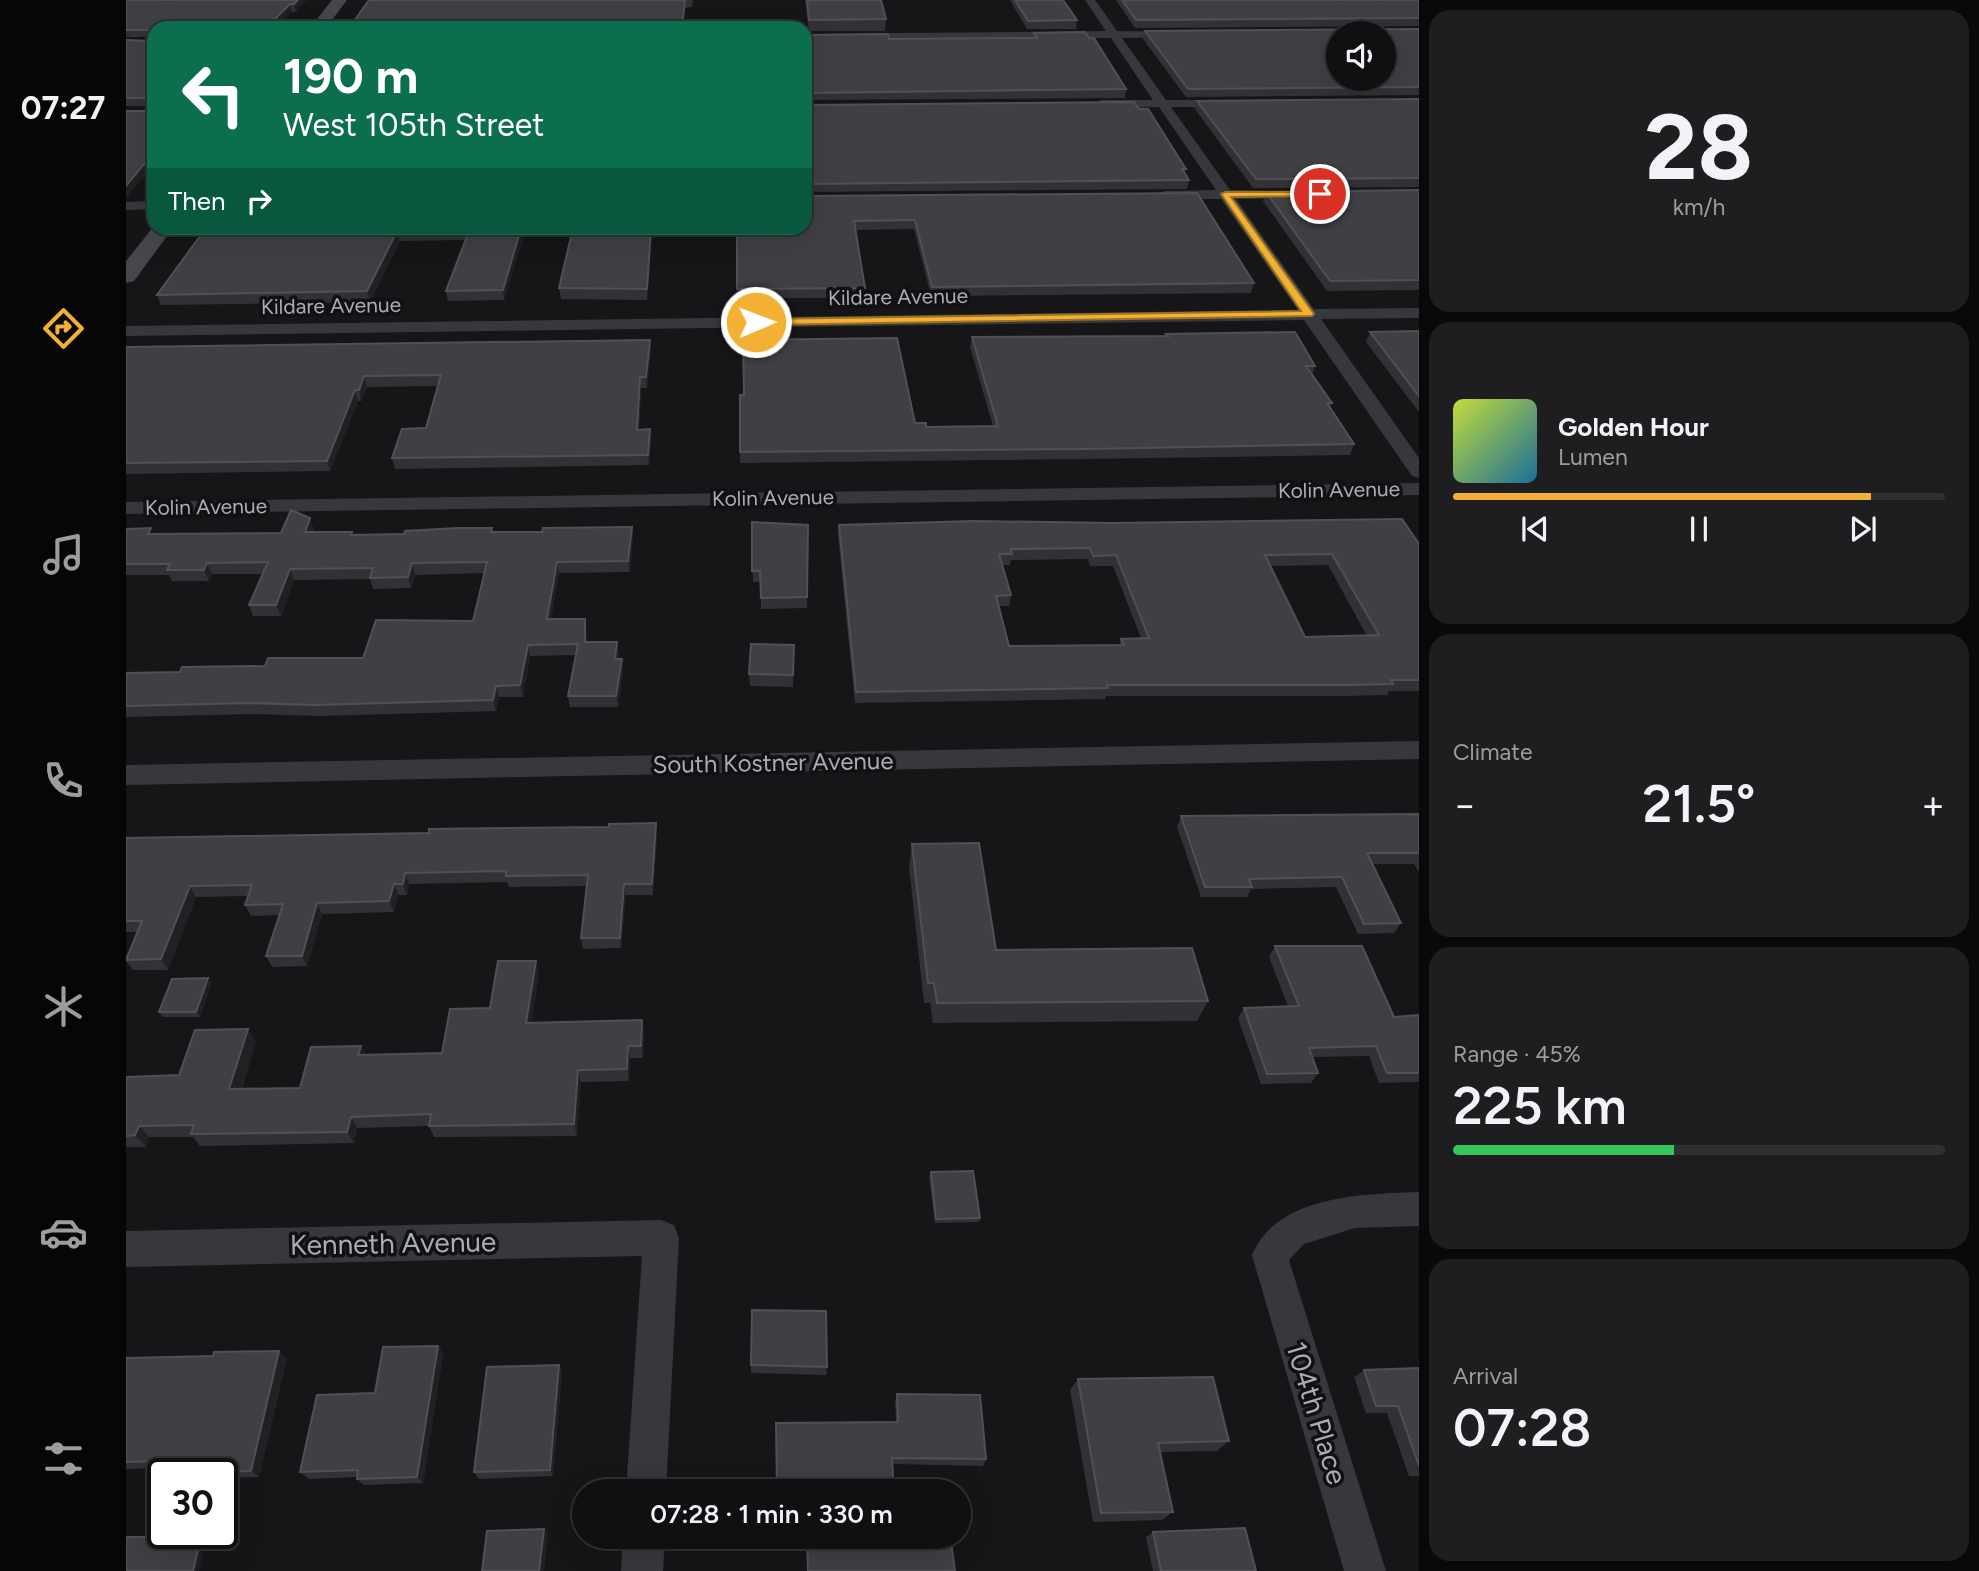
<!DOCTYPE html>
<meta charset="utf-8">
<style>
body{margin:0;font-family:Figtree,sans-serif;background:#1e1e20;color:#f1f3f6;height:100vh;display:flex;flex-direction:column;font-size:26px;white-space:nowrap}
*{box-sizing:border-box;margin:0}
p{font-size:23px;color:#9c9d9f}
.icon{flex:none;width:38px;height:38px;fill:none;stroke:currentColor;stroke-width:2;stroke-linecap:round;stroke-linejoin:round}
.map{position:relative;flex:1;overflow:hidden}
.sheet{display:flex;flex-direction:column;gap:10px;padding:10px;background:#09090a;width:560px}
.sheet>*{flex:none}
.guide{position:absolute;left:21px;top:21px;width:665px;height:214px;border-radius:21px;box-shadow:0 7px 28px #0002,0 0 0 2px #303032;background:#0b6e4f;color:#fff;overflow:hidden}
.fabs{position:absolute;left:1200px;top:21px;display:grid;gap:14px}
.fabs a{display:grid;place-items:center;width:70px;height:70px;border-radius:50%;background:#101012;box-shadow:0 7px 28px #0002,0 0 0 2px #303032;font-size:35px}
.speed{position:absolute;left:21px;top:1458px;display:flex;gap:14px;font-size:35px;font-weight:700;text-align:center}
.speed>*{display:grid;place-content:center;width:91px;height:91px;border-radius:50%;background:#101012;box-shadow:0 7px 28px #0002,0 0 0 2px #303032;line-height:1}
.speed .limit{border:4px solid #111;border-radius:10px;background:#fff;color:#111}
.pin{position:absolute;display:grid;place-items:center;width:60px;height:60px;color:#fff;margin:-30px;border:4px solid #fff;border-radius:50%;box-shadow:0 2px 7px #0007}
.me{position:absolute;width:77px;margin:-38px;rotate:89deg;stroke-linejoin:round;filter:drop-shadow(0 0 5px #0008)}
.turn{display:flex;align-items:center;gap:24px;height:147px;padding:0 21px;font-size:32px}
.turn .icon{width:91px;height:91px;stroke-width:2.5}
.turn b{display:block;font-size:49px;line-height:60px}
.then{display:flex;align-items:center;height:66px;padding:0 21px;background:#0003;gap:14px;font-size:26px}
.big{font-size:52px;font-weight:600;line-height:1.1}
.sheet .widget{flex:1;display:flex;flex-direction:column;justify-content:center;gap:10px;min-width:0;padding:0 24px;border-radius:21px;background:#1e1e20}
.sheet .dial{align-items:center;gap:0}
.dial b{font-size:91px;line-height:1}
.song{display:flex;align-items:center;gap:21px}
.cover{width:84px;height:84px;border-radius:10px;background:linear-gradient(135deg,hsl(70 70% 55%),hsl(200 70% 35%))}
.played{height:7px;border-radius:4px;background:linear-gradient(90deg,#f2b134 85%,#303032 85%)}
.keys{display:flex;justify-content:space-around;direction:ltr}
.heat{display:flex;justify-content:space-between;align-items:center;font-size:38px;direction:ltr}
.charge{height:10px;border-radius:5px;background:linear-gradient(90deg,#34c759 45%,#303032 0)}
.trip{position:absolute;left:446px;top:1479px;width:399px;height:70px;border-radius:35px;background:#101012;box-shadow:0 7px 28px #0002,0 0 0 2px #303032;font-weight:600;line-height:70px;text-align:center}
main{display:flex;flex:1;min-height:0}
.menu{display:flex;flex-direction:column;width:126px;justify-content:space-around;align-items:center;background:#060607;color:#9c9d9f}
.menu .icon{width:49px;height:49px}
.menu .active{color:#f2b134}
.menu b{font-size:32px;color:#f1f3f6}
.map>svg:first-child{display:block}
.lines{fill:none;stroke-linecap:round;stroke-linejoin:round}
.minor{fill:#37383d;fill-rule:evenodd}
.secondary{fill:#45474d;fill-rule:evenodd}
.wall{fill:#323236;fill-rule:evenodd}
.shaded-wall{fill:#212124}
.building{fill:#3f3f44;stroke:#4f5156;stroke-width:2;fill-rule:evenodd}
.route{fill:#f2b134;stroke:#9d7322;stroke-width:2}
.labels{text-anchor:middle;stroke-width:7;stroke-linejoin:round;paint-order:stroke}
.far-street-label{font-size:21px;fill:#a8adb8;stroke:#111113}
.street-label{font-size:24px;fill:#a8adb8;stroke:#111113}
.near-street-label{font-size:28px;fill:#a8adb8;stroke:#111113}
</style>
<main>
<nav class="menu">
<b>07:27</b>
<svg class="icon active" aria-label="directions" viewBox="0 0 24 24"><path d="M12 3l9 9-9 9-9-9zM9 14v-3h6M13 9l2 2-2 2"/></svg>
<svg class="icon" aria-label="music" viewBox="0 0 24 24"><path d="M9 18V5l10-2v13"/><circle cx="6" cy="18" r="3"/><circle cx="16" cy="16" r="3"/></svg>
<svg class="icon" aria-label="phone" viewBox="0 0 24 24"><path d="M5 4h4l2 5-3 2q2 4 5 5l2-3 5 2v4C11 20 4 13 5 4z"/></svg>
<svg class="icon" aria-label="climate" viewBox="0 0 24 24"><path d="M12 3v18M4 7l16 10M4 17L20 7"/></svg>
<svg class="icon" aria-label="car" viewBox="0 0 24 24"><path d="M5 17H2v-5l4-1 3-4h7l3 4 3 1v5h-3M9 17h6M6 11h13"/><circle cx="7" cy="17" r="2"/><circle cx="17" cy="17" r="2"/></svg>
<svg class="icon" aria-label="filters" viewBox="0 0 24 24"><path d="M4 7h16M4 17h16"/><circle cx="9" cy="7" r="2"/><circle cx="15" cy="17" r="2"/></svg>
</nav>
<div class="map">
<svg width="1293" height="1571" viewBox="0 0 1293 1571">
<rect width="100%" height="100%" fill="#161618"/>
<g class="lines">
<g class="minor">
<polygon points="959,0 969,0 991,31 1056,32 1058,34 1052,37 996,38 1040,100 1108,100 1110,103 1104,107 1045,107 1104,190 1179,191 1179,197 1174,198 1110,199 1188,309 1293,308 1293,318 1195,319 1293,458 1293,478 1286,476 1178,320 0,336 0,326 1172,310 1095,199 1038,199 1031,195 1038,191 1090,190 1033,107 975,108 969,104 975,100 1027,100 985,38 679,40 679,34 980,31"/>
<polygon points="28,201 28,209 0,210 0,202"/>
<polygon points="1293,483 1293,495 0,514 0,502"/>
<polygon points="1293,741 1293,759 0,785 0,765"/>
<path d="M1293,1192v34l-64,2 -51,16 -15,16 97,311h-42l-92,-316c25,-60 111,-61 167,-63z"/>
<polygon points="535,1220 548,1225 553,1238 540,1491 500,1491 516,1256 0,1267 0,1231"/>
<polygon points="497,1536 539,1536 537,1571 495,1571"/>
</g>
<g class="secondary">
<polygon points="206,0 221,0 200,28 184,28"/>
<polygon points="28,226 47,228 8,281 0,283 0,261"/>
</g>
</g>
<g class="wall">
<polygon points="0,0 180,0 170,12 166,12 149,28 28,28 28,165 25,111 26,106 0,106 0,40 25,41 27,37 0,37"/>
<polygon points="243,0 567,0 566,7 559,8 557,28 223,28"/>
<polygon points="679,0 755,0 760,19 759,31 683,31"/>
<polygon points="884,0 937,0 951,20 950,29 901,29"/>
<polygon points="990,0 1293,0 1293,26 1009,28"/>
<polygon points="1293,29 1293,95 1060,97 1017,39 1019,31"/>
<polygon points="908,33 1000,89 999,98 679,100 679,40 684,40 684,35 763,39 885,38 908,38"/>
<polygon points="1293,99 1293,187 1127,188 1069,109 1071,101"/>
<polygon points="679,105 1013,109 1060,169 1059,174 1063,180 1061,189 679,192"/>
<polygon points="1293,190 1293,290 1201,291 1137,201 1140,192"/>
<polygon points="679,196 1128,283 1125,293 805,296 788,229 729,230 739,288 739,298 611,298 611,228"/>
<polygon points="80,228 400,228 378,300 322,301 320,291 339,240 274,241 244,302 35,305 31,295"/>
<polygon points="447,228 546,228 545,233 526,233 521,300 435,299 433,288"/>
<polygon points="1293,331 1293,412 1240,342 1244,332"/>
<polygon points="1040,334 1189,366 1186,375 1206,403 1204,407 1228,444 1224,455 957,459 614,463 614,395 789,423 800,427 867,426 844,347 846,337 1040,336"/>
<polygon points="524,340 525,351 521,388 515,388 513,430 525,440 523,465 269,469 266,458 300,428 312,386 241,387 235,401 232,401 204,471 0,474 0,347"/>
<polygon points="626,522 682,525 681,608 635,609 635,582 627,582"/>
<path d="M713,525l580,19v147h-30l-2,4 -45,1h-236l-1,3 -250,4 -17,-167zM962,559l2,7h23l28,72 -20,1 -2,6 -110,1 -10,-40h10l2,-11 -9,-30h8l1,-5zM1202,565l39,71 -62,1 -34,-71z"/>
<polygon points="506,527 507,538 504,572 433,573 425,619 461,630 461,642 493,653 492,659 497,670 492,707 444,707 442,696 450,655 404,656 397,697 373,697 370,711 193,716 129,714 0,717 0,673 54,672 237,658 347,621 358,573 289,575 285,588 247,589 244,579 168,580 155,616 127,616 123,605 137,574 86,574 83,581 46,581 43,575 0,575 0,529 28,534 155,533 188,529 187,532 226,532 227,535 416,532"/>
<polygon points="668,645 667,687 624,686 623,674"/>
<polygon points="1293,814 1293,872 1288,864 1246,864 1275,923 1268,933 1232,934 1210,887 1125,889 1121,897 1075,897 1051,827 1055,816"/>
<polygon points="530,823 531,834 527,895 500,895 495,948 457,949 455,938 461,886 383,887 381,882 283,884 281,895 272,895 268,912 196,914 181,966 146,967 140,956 153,915 125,916 119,905 122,896 70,897 42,970 7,970 0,961 0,958 11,932 0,932 0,838 303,833 483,827"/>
<polygon points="786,844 870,950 1082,1001 1071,1021 807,1023 804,1003 798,1003 783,866"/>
<polygon points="1149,946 1268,1017 1293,1015 1293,1082 1253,1083 1243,1056 1186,1057 1192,1073 1185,1083 1135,1084 1112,1018 1118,1008 1162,1006 1143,957"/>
<polygon points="413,974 405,1023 516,1020 518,1032 517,1058 504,1058 503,1081 455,1082 451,1136 308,1137 303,1126 231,1128 228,1143 74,1146 67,1137 23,1137 20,1147 0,1147 0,1077 53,1075 130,1041 116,1088 174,1088 235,1046 240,1055 316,1053 364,1008"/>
<polygon points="82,978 85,984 74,1017 37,1017 33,1012"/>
<polygon points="805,1172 854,1218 853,1222 809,1223 803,1177"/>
<polygon points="312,1346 317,1354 297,1483 238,1485 231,1479 231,1477 183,1479 174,1472 249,1393"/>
<polygon points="0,1358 161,1358 133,1477 96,1478 96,1474 56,1474 57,1467 0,1469"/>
<polygon points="433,1365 436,1373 427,1476 353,1479 348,1472"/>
<polygon points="625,1365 701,1367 700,1375 625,1373"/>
<polygon points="1293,1368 1293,1476 1283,1476 1261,1413 1240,1413 1228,1377 1238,1370"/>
<polygon points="952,1379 1103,1441 1091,1451 1034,1452 1047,1512 1036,1520 967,1522 944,1390"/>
<polygon points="771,1394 860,1459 857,1466 767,1464 651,1491 770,1422 769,1401"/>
<polygon points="1027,1532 1130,1571 1027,1571 1020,1537"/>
</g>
<g class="shaded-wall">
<polygon points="172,0 180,0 170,12 168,4"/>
<polygon points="164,4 166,12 149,28 140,28"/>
<polygon points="28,152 28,165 0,198 0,186"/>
<polygon points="395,228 400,228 378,300 377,290"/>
<polygon points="525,228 526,233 521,300 521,289"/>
<polygon points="271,231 274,241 244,302 241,291"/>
<polygon points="524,340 525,351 521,388 520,377"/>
<polygon points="238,376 241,387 235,401 233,390"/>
<polygon points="514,377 515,388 512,440 511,430"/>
<polygon points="229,390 232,401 204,471 201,461"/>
<polygon points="524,429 525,440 523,465 522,455"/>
<polygon points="184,518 188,529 183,543 179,532"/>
<polygon points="506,527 507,538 504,572 502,561"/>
<polygon points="431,562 433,573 423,631 421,619"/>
<polygon points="81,563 86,574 83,581 78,570"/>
<polygon points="286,563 289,575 285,588 282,577"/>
<polygon points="164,569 168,580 155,616 150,605"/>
<polygon points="459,619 461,630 461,653 459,642"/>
<polygon points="491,642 493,653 490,670 489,659"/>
<polygon points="402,645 404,656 397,697 394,685"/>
<polygon points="496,659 497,670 492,707 490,696"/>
<polygon points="370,686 373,697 370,711 367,700"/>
<polygon points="530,823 531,834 527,895 526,884"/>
<polygon points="279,873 283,884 281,895 277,884"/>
<polygon points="268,884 272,895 268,912 263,901"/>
<polygon points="498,884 500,895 495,948 494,938"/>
<polygon points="64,886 70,897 42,970 35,959"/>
<polygon points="191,903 196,914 181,966 176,956"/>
<polygon points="410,961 413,974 404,1035 400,1023"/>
<polygon points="82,978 85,984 74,1017 70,1012"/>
<polygon points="516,1020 518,1032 517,1058 515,1046"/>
<polygon points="122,1029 130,1041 112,1100 103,1089"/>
<polygon points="235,1046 241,1058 232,1055"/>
<polygon points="502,1046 504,1058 503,1081 501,1069"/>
<polygon points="452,1070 455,1082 451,1136 448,1124"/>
<polygon points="225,1117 231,1128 228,1143 221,1132"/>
<polygon points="13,1126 23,1137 20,1147 9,1135"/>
<polygon points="312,1346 317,1354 297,1483 291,1477"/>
<polygon points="153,1351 161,1358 133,1477 125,1471"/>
<polygon points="433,1365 436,1373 427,1476 424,1470"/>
<polygon points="418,1529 422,1535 418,1571 413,1571"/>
<polygon points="75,1537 80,1540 73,1571 67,1571"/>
</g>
<g class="building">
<polygon points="0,0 172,0 168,4 164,4 140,28 28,28 28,32 25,30 0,30"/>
<polygon points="243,0 559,0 556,28 223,28"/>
<polygon points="681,0 755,0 760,19 683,20"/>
<polygon points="889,0 937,0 951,20 902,21"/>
<polygon points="996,0 1293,0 1293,18 1010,20"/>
<path d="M1293,29v58l-231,2 -43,-58zM1213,33h45v46h-45z"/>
<polygon points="959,32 963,38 968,38 1000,89 679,93 679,40 685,40 684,35 762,34 763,39 885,38 911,38 908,33"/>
<polygon points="28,33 28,152 0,186 0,111 25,111 28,101 25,98 0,98 0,40 25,41"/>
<polygon points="1293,99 1293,178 1130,179 1071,101"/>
<polygon points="1008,102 1013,109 1022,109 1060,169 1056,169 1063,180 679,184 679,105"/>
<polygon points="1293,190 1293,280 1204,281 1140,192"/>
<polygon points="1071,193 1128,283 806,287 789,220 728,221 739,288 611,289 611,228 679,228 679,196"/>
<polygon points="80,228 395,228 377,290 320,291 343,231 271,231 241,291 31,295"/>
<polygon points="447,228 525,228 521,289 433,288"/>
<polygon points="1293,331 1293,396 1244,332"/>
<polygon points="1169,332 1189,366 1180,366 1206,403 1201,403 1228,444 960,449 614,452 614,395 618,395 617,340 771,338 789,423 800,423 800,427 872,426 846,337 1042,336 1040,334"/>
<polygon points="524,340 520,377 514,377 511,430 524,429 522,455 266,458 276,429 300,428 315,375 238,376 233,390 229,390 201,461 0,463 0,347"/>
<polygon points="165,510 184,518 179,532 226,532 225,535 278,534 279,531 331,528 366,528 365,532 416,532 417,528 506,527 502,561 431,562 421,619 459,619 459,642 491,642 489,659 496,659 490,696 442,696 452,644 402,645 394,685 370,686 367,700 188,705 124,703 0,706 0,673 54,672 56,667 139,666 142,658 237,658 250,620 347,621 361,562 286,563 282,577 244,578 247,568 164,569 150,605 123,605 142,562 81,563 78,570 41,570 44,564 0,564 0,529 25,528 22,534 155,533"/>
<path d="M1276,519l17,25v136h-28l2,4 -46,1h-240l1,3 -252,4 -17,-167 134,-4 140,2zM964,548l3,8 23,-1 33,83 -28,1 3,6 -115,1 -13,-50 15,-1 -12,-41h13l-1,-5zM1206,554l47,81 -74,2 -40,-82z"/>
<polygon points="626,522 682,525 681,597 635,598 634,571 626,571"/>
<polygon points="625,644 668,645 667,675 623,674"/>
<polygon points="1293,814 1293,853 1241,853 1275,923 1238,924 1216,877 1123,879 1126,887 1079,887 1055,816"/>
<polygon points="530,823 526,884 498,884 494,938 455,938 462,875 380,876 380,871 279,873 277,884 268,884 263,901 191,903 176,956 140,956 157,904 119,905 126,885 64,886 35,959 0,960 16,921 0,921 0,838 303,833 303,829 483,827 483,824"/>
<polygon points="853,843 870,950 1066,948 1082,1001 811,1003 808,983 802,983 786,844"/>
<polygon points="1149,946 1236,946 1268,1017 1293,1015 1293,1073 1261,1073 1250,1046 1183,1048 1192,1073 1141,1074 1118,1008 1173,1006"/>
<polygon points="372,961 410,961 400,1023 516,1020 515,1046 502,1046 501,1069 452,1070 448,1124 303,1126 305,1114 225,1117 221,1132 65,1134 68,1125 13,1126 9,1135 0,1136 0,1077 53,1075 69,1030 122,1029 103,1089 174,1088 185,1047 235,1046 232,1055 316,1053 324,1009 364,1008"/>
<polygon points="82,978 70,1012 33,1012 46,979"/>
<polygon points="847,1171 854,1218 810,1219 805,1172"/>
<polygon points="626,1310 700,1311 701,1367 625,1365"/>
<polygon points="312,1346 291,1477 231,1479 232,1470 174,1472 191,1395 249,1393 257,1347"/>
<polygon points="153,1351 125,1471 55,1473 59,1460 0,1462 0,1358 87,1356 88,1352"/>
<polygon points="433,1365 424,1470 348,1472 361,1367"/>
<polygon points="1293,1368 1293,1466 1272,1406 1250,1406 1238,1370"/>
<polygon points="1087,1377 1103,1441 1032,1443 1047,1512 975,1513 952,1379"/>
<polygon points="771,1394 854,1395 860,1459 766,1458 768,1491 651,1491 650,1423 772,1422"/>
<polygon points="1119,1528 1130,1571 1035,1571 1027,1532"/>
<polygon points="418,1529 413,1571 356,1571 361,1531"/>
<polygon points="681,1536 772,1536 772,1544 825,1542 829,1571 682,1571"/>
<polygon points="0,1537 75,1537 67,1571 0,1571"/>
</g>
<polygon class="route" points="1099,192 1197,192 1194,196 1105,197 1188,314 1186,316 630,325 625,322 630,319 1175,311 1095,194"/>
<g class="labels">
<g class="far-street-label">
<text transform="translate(772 297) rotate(-1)" y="7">Kildare Avenue</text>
<text transform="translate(205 306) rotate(-1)" y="7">Kildare Avenue</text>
<text transform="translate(1213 490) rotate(-1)" y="7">Kolin Avenue</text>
<text transform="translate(647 498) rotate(-1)" y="7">Kolin Avenue</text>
<text transform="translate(80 507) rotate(-1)" y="7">Kolin Avenue</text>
</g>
<g class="street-label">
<text transform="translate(647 763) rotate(-1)" y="8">South Kostner Avenue</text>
</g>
<g class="near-street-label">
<text transform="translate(267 1243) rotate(-1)" y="10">Kenneth Avenue</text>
<text transform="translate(1191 1413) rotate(73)" y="10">104th Place</text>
</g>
</g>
</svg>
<div class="fabs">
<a><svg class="icon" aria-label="sound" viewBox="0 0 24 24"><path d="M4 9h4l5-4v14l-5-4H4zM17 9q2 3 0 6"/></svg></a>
</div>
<div class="speed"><div class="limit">30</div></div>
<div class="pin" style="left:1194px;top:194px;background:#d93025"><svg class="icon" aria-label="arrive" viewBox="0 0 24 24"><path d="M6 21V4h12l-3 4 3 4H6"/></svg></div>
<svg class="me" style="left:630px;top:322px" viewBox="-20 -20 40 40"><circle r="17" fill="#f2b134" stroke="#fff" stroke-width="3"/><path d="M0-11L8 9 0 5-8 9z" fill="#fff"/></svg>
<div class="trip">07:28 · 1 min · 330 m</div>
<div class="guide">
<div class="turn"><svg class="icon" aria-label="left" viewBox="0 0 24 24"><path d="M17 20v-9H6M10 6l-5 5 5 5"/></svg><div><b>190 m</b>West 105th Street</div></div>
<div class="then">Then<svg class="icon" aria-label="right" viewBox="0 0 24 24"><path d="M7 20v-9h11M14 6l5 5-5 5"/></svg></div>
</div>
</div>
<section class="sheet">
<div class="widget dial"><b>28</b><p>km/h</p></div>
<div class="widget">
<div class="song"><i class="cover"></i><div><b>Golden Hour</b><p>Lumen</p></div></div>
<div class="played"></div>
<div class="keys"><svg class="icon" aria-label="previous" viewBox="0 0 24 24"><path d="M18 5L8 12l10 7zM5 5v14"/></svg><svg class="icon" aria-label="pause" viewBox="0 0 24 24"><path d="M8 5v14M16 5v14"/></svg><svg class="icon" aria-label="next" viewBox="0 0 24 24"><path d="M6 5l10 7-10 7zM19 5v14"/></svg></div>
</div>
<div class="widget"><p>Climate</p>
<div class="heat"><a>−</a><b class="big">21.5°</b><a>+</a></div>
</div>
<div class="widget"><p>Range · 45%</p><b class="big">225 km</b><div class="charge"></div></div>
<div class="widget"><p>Arrival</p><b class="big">07:28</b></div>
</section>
</main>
